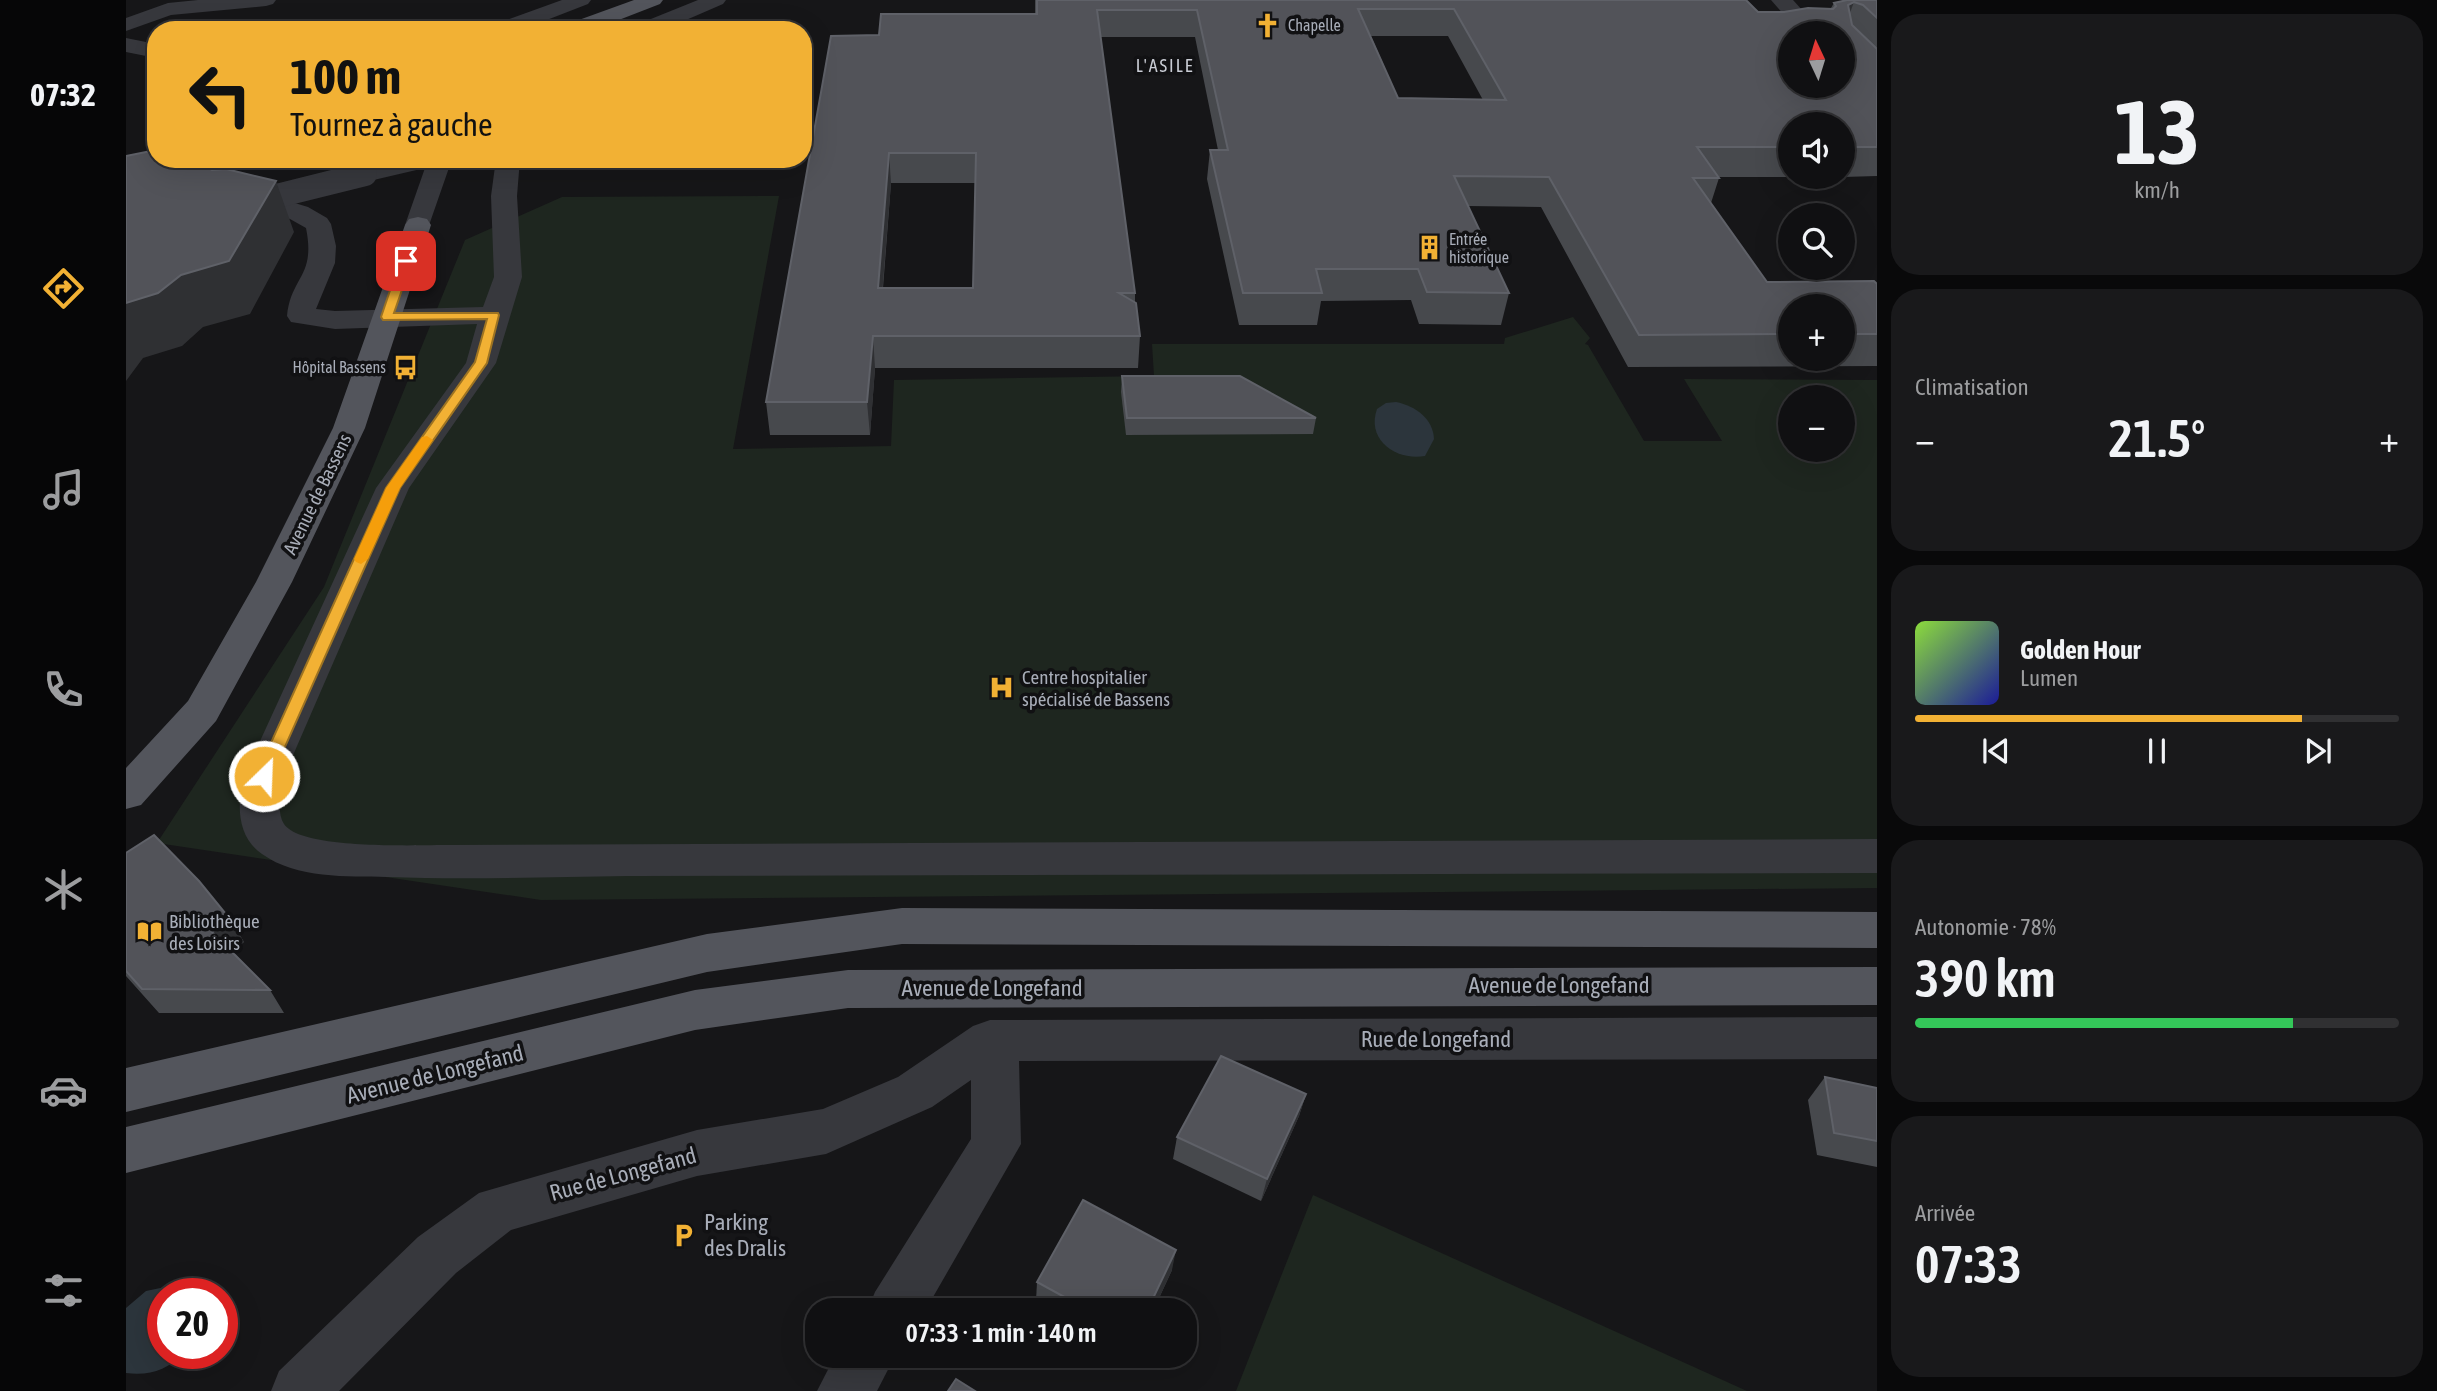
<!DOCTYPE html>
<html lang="fr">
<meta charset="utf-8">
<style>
body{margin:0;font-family:"Asap Condensed",sans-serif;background:#19191b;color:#f1f3f6;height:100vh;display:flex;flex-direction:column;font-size:26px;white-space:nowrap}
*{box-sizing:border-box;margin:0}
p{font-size:23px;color:#9c9d9f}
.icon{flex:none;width:38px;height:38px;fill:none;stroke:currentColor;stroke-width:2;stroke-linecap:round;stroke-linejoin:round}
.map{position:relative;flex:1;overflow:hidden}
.drawer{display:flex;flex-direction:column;gap:14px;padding:14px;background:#09090a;width:560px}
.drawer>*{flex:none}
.banner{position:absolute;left:21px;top:21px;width:665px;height:147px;border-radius:28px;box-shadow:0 7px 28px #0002,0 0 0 2px #303032;background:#f2b134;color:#111;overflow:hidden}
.needle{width:46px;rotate:356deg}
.buttons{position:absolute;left:1652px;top:21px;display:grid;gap:14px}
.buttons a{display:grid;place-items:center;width:77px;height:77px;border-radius:50%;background:#101012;box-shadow:0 7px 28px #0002,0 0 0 2px #303032;font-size:35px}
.speed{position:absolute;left:21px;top:1278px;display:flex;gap:14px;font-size:35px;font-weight:700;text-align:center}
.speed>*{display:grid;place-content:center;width:91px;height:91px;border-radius:50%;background:#101012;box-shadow:0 7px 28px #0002,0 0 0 2px #303032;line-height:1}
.speed .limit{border:10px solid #d22;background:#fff;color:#111}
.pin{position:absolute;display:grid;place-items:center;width:60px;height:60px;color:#fff;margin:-30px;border-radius:14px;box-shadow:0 4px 10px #0006}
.me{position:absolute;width:77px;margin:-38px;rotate:24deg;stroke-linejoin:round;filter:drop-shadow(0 0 5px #0008)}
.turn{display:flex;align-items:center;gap:24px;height:147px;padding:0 28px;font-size:32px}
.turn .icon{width:91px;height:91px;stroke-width:2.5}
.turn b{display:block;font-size:49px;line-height:60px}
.big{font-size:52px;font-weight:600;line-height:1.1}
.drawer .tile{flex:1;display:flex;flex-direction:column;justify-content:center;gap:10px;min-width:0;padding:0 24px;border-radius:28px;background:#19191b}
.drawer .dial{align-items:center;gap:0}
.dial b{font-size:91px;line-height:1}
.song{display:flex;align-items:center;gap:21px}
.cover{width:84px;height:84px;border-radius:10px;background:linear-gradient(135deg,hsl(90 70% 55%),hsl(240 70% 35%))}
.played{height:7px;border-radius:4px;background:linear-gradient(90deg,#f2b134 80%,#303032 80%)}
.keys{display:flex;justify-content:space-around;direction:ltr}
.heat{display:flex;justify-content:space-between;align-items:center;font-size:38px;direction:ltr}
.charge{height:10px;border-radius:5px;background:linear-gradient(90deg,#34c759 78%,#303032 0)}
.trip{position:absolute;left:679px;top:1298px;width:392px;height:70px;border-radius:28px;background:#101012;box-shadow:0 7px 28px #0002,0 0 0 2px #303032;font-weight:600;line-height:70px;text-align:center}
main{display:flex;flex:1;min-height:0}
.menu{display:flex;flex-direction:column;width:126px;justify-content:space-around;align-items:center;background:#060607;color:#9c9d9f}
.menu .icon{width:49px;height:49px}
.menu .selected{color:#f2b134}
.menu b{font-size:32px;color:#f1f3f6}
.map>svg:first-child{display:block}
.green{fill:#1e261f;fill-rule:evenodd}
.water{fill:#2c353c}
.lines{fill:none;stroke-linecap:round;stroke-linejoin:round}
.minor{fill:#37383d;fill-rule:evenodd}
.major{fill:#53555c;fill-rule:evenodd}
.minor-bridge{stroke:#37383d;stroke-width:24}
.wall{fill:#47494d;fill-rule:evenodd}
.shaded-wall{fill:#2f3033}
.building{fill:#525359;stroke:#5f6168;stroke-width:2;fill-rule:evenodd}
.route{fill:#f2b134;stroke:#9d7322;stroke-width:2}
.slow{fill:#f59e0b}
.labels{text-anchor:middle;stroke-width:7;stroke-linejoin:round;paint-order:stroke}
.far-poi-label{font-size:16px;fill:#a8adb8;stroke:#111113;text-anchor:start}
.far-neighbourhood-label{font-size:18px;letter-spacing:2px;fill:#c9ccd4;stroke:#111113}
.street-label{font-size:19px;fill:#a8adb8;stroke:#111113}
.poi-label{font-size:19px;fill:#a8adb8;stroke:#111113;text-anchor:start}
.near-street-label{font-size:23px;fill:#a8adb8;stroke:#111113}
.near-poi-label{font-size:23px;fill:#a8adb8;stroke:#111113;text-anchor:start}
</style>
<main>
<nav class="menu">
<b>07:32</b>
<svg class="icon selected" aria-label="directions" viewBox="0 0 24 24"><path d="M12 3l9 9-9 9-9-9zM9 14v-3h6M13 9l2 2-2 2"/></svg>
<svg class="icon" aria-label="music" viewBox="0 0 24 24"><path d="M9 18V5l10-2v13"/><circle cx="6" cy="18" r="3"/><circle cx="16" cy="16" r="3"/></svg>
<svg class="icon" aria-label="phone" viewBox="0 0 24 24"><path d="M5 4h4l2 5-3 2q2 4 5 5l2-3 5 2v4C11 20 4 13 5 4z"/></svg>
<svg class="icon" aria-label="climate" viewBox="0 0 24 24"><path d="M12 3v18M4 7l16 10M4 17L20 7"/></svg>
<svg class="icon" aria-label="car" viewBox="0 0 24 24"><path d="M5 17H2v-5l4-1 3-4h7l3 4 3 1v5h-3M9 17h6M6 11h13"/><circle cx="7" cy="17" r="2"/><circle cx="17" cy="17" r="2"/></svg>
<svg class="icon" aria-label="filters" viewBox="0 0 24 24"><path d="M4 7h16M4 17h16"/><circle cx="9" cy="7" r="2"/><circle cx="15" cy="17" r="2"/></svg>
</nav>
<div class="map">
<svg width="1751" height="1391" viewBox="0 0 1751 1391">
<rect width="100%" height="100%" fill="#161618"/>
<g class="green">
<path d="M653,196l-46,253 158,-3 3,-66 260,-4 -2,-32h352l1,-6 68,-21 17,21 -5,6 3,1 56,96h78l-38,-62 193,1v508l-1336,12 -384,-57 167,-256 141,-347 97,-43zM1664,397h53v53h-53z"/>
<polygon points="1187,1195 1621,1391 1110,1391"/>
</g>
<g class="water">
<path d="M1270,402c20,4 37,17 38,37l-9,17c-29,5 -59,-16 -48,-47l9,-6z"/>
<path d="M44,1286l16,1 8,6h-31v60h21c-17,17 -34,23 -58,20v-65l20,-17z"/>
</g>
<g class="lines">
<g class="minor">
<polygon points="72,0 150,0 147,4 140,6 45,15 0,31 0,18 42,3"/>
<polygon points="436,0 465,0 462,4 395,30 364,30 367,25"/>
<polygon points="572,0 600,0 597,4 537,30 507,30 510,25"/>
<polygon points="1645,0 1667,0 1697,33 1674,33"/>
<polygon points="0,38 30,44 30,58 0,52"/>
<polygon points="270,159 324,159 325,162 301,231 292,233 283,231 279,225 299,168 239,182 230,179 226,174 230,169"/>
<path d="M370,159h24l-3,37 5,81 -26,86 -87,125 -125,288c-3,13 -8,36 0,48 17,26 133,21 165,21l1428,-6v34l-1249,3c-80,1 -161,4 -241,1 -40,-1 -90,2 -125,-23 -26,-18 -25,-51 -18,-78l132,-288 90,-125 11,-39 -142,5 -44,-7 -4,-6c4,-40 29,-39 19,-88l-16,-9 -64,-21 -4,-5 4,-5 9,-3 73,22 19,11 4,6 5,22 -1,17 -19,46 19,2 148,-4 11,-30 -3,-81z"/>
<polygon points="1751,1017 1751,1059 893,1061 895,1144 799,1311 741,1311 749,1292 845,1139 845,1080 806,1107 700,1154 571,1176 385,1230 330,1273 213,1391 145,1391 153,1371 292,1237 353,1193 571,1130 697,1109 772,1077 847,1026 864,1020"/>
<polygon points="709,1356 769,1356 751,1391 691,1391"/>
</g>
<g class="major">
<polygon points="508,0 537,0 534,4 467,30 436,30 439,25"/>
<polygon points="302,159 326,159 322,167 313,169 304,167"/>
<polygon points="292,217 301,219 305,225 239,428 166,582 90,721 15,805 0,809 0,768 62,701 130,582 207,428 279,225 283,219"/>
<polygon points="776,908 1751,912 1751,948 776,944 581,972 0,1112 0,1068 581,934"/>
<polygon points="1751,967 1751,1005 722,1008 569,1030 0,1173 0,1127 569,990 722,970"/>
</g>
<polyline class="minor-bridge" points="110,206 239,174"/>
</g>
<g class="wall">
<path d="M909,0h711l12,12h26l47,-4 3,-5 43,-3v176l-34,1v-53h-53v53h-71v1l-8,25 56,79 110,2v82l-249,1 -87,-160 -73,-1 41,87 -8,32 -82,-1 -8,-24 -90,1 -4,24h-78l-32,-146 3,-29h8l-23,-113h-95l35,256v9l5,34 -2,32h-263l-5,67h-100l-4,-33 113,-367 156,-21zM1245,36h77l35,64 -85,-2zM765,183h85l-3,105h-90zM1664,306h53v53h-53z"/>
<polygon points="996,376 1190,418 1187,434 1000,435 995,392"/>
<polygon points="0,853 104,919 118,942 106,951 144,990 158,1013 33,1013 0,976"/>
<polygon points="1699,1077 1751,1088 1751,1167 1691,1155 1682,1100"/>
<polygon points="1180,1094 1173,1116 1135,1201 1047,1159 1051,1137"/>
<polygon points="1046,1270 1027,1311 928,1311 910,1301 911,1282"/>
</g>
<g class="shaded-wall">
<polygon points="1728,2 1718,29 1722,5"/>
<polygon points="763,153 765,183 754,320 752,288"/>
<polygon points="74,159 81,159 97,201 73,162"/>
<polygon points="150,181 168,232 124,314 77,327 56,346 17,358 0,381 0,303"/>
<polygon points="747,336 749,368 744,435 741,402"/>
<polygon points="104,919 118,942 101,955 86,932"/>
<polygon points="1180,1094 1173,1116 1135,1201 1141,1179"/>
<polygon points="1050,1250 1046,1270 1027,1311 1021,1311"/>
</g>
<g class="building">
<path d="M911,0h709l12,12h26l24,-4 25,1 3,-3 -2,-3 13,-3h30v18l-14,-13 -9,-3 -6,3 4,20 25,24v98h-34v-23h-53v23h-93l22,31h-26l74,104 107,-1 3,3v50h-34v-28h-53v28l-151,1 -90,-158 -95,-1 55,117 -82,-1 -9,-23h-102l6,24h-79l-33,-143h18l-31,-140h-100l38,283h-16l17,10 4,33h-267l-6,66h-101l65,-366 48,-1 2,-21h156zM1232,9h96l52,91 -108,-2zM1664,33h53v53h-53zM763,153h87l-3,135h-95z"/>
<polygon points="30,150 30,159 74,159 73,162 86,170 100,169 150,181 103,261 55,275 32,293 0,303 0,156"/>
<polygon points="996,376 1114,376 1190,418 1001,418"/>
<polygon points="28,835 73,881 104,919 86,932 144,990 16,989 0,971 0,853"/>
<polygon points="1095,1056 1180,1094 1141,1179 1051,1137"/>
<polygon points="1699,1077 1751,1088 1751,1141 1708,1133"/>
<polygon points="957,1200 1050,1250 1021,1311 964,1311 911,1282"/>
<polygon points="830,1379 849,1391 822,1391"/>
</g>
<polygon class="route" points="280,257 286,261 268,313 372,313 373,315 361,363 274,488 146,776 138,783 130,776 260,488 349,362 361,319 257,320 255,317 274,261"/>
<polygon class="slow" points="301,436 307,440 274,488 242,559 235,564 230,562 228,559 260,488 296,437"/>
<defs>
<symbol id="church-bare" viewBox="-9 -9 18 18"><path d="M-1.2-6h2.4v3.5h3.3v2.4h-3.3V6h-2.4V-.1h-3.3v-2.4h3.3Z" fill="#f2b134" stroke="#111113" stroke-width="2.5" paint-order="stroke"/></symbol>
<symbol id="building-bare" viewBox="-9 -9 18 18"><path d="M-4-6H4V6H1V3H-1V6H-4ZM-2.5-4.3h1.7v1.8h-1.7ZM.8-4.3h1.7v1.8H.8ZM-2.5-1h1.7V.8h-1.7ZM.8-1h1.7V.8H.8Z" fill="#f2b134" stroke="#111113" stroke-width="2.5" paint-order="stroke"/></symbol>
<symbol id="bus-bare" viewBox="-9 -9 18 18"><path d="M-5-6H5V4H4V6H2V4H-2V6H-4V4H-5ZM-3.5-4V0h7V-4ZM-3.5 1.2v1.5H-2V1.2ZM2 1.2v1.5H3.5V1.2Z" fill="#f2b134" stroke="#111113" stroke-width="2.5" paint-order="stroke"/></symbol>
<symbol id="hospital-bare" viewBox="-9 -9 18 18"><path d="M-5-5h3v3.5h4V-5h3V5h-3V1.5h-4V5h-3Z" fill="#f2b134" stroke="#111113" stroke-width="2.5" paint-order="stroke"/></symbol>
<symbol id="library-bare" viewBox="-9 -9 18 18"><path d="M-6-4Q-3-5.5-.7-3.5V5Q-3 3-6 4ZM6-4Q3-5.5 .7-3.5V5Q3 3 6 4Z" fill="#f2b134" stroke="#111113" stroke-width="2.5" paint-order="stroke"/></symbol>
<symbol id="parking-bare" viewBox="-9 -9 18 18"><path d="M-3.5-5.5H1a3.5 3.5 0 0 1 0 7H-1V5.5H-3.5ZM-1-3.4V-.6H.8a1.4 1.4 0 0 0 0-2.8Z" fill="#f2b134" stroke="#111113" stroke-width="2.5" paint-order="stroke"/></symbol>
</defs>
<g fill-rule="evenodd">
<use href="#church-bare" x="1124" y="8" width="35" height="35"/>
<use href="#building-bare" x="1286" y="230" width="35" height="35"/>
<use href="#bus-bare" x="262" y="350" width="35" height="35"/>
<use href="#hospital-bare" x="858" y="670" width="35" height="35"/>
<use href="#library-bare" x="6" y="914" width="35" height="35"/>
<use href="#parking-bare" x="540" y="1218" width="35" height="35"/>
</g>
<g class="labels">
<g class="far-poi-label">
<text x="1162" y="31">Chapelle</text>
<text x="1323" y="245">Entrée<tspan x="1323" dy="18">historique</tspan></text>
<text x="260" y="373" text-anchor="end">Hôpital Bassens</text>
</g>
<g class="far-neighbourhood-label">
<text x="1039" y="72">L'ASILE</text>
</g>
<g class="street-label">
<text transform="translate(191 494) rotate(-64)" y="7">Avenue de Bassens</text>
</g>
<g class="poi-label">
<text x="896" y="684">Centre hospitalier<tspan x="896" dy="22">spécialisé de Bassens</tspan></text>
<text x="43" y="928">Bibliothèque<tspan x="43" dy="22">des Loisirs</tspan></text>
</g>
<g class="near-street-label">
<text x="1433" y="993">Avenue de Longefand</text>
<text x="866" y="996">Avenue de Longefand</text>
<text x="1310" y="1047">Rue de Longefand</text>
<text transform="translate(309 1074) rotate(-14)" y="8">Avenue de Longefand</text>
<text transform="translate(497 1174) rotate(-15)" y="8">Rue de Longefand</text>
</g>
<g class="near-poi-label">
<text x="578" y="1230">Parking<tspan x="578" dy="26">des Dralis</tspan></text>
</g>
</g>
</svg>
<div class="buttons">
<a><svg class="needle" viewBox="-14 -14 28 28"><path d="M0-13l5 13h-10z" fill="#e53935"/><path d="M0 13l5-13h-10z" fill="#9c9d9f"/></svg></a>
<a><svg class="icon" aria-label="sound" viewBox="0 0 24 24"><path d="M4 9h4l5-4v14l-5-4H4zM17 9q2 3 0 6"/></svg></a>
<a><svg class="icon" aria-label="search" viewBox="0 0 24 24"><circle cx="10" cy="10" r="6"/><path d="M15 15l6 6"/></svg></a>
<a>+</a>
<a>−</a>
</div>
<div class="speed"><div class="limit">20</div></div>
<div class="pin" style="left:280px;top:261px;background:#d93025"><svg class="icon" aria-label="arrive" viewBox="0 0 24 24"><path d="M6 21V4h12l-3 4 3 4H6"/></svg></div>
<svg class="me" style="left:138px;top:776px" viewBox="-20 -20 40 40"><circle r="17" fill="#f2b134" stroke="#fff" stroke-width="3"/><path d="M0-11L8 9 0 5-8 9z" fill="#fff"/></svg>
<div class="trip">07:33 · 1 min · 140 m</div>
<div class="banner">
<div class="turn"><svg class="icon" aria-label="left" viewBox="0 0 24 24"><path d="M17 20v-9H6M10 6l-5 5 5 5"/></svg><div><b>100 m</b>Tournez à gauche</div></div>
</div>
</div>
<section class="drawer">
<div class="tile dial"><b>13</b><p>km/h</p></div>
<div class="tile"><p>Climatisation</p>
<div class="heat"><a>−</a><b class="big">21.5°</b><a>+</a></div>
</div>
<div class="tile">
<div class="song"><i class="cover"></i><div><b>Golden Hour</b><p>Lumen</p></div></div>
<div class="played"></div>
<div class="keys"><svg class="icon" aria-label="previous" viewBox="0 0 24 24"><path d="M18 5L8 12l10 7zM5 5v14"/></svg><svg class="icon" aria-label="pause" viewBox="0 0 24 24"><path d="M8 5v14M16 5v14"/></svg><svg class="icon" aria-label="next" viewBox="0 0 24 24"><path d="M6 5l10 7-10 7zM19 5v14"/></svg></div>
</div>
<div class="tile"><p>Autonomie · 78%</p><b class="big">390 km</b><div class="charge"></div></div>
<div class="tile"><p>Arrivée</p><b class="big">07:33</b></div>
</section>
</main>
